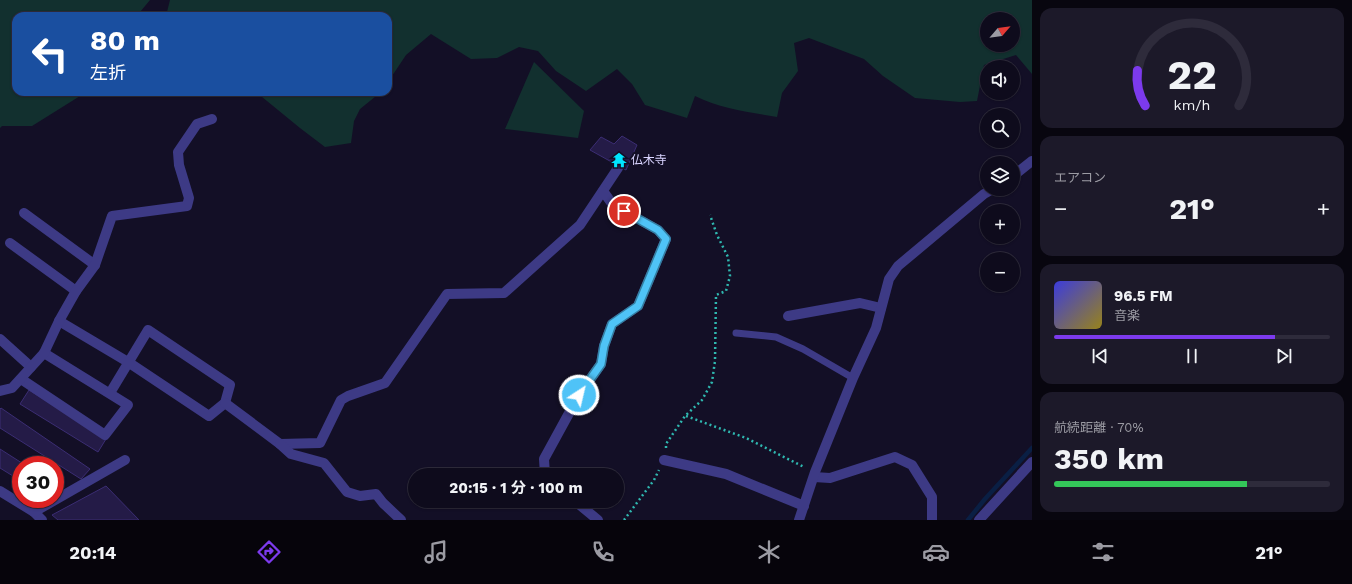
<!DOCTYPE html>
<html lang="ja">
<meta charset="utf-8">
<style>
body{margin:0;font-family:"Work Sans","Noto Sans JP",sans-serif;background:#1c1929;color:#f1f3f6;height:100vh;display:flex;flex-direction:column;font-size:15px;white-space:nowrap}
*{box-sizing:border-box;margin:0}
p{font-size:13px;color:#9b9ba3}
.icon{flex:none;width:22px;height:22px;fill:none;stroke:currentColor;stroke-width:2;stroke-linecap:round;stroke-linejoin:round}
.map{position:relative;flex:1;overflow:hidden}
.panel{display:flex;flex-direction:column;gap:8px;padding:8px;background:#08060f;width:320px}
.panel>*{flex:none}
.top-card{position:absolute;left:12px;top:12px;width:380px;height:84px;border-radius:12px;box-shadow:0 1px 3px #0004,0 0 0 1px #2e2b3b;background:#1a4fa0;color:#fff;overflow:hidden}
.needle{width:26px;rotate:62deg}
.tools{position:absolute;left:980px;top:12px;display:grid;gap:8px}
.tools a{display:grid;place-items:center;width:40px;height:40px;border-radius:50%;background:#0e0b1c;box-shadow:0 1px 3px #0004,0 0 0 1px #2e2b3b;font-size:20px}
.speed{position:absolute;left:12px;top:456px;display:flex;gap:8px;font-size:20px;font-weight:700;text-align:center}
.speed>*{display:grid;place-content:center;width:52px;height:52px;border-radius:50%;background:#0e0b1c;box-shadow:0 1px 3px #0004,0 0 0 1px #2e2b3b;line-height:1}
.speed .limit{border:6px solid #d22;background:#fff;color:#111}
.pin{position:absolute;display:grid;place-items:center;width:34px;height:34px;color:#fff;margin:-17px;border:2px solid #fff;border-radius:50%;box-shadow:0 1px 4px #0007}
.me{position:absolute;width:44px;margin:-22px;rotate:35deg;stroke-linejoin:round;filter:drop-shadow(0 0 3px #0008)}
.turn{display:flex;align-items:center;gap:14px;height:84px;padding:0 12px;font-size:18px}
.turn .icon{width:52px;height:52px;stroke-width:2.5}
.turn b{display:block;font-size:28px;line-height:34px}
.big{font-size:30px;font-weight:700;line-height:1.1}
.panel .tile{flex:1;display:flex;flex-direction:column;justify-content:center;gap:6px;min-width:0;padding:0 14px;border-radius:12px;background:#1c1929}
.panel .dial{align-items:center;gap:0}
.dial svg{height:104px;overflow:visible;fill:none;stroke:#2e2b3b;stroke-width:7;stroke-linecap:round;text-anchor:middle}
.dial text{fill:#f1f3f6;stroke:none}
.song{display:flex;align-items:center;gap:12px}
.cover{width:48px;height:48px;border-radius:6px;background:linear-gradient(135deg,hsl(240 70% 55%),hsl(50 70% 35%))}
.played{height:4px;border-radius:2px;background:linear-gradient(90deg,#7c3aed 80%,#2e2b3b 80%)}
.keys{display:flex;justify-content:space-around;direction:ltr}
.heat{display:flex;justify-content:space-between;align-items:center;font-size:22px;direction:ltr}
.charge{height:6px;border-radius:3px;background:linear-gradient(90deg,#34c759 70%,#2e2b3b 0)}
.trip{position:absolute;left:408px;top:468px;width:216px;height:40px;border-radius:20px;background:#0e0b1c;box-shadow:0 1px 3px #0004,0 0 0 1px #2e2b3b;font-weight:700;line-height:40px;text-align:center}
.tab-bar{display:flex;height:64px;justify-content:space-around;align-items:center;background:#06040b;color:#9b9ba3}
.tab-bar .icon{width:28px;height:28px}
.tab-bar .active{color:#7c3aed}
.tab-bar b{font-size:18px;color:#f1f3f6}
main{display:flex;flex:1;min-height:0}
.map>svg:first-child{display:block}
.green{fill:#12302f;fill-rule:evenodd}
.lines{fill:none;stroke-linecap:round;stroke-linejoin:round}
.stream{stroke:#0a1f44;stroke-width:4.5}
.building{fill:#241b47;stroke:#3b2d73}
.path{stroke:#2fb8b0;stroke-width:2.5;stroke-dasharray:2 3;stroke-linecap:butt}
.service{stroke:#3d3a85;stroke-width:7}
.minor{stroke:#3d3a85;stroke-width:10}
.route-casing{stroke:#337fa1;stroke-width:10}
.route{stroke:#4fc3f7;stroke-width:7}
.labels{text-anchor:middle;stroke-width:4;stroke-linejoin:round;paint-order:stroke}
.poi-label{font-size:12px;fill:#d9d4ff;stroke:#130f26;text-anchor:start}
</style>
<main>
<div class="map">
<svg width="1032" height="520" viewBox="0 0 1032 520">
<rect width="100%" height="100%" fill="#130f26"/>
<g class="green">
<polygon points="0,0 150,0 140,12 130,16 16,16 16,92 81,92 80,96 32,126 2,126 0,128"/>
<path d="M170,0h862v74l-16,-19 -32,10 -7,36 -17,1 -45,-4 -32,-22 -19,-17 -55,-21 -15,5 4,28 -16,22 -5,24c-28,-5 -56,-8 -82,-21l-8,22 -42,-13 -13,-21 -15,-15 -31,22 -30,-20 -18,-20 -19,-4 -22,11 -26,1 -40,-25 -25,21 -18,27v-66h-222zM987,19h26v26h-26z"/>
<polygon points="534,62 584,111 578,138 505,129"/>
<polygon points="256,92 381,92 360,109 354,121 351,143 325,147 300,128"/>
</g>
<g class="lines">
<polyline class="stream" points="968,520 985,499 1032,448"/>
</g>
<g class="building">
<polygon points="622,136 637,145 626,170 590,150 601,137 614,144"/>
<polygon points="29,390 106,439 98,452 20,404"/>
<polygon points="1,408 90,469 81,479 0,428 0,409"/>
<polygon points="0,449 25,465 21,465 21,481 0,468"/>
<polygon points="106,486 139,520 58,520 52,515"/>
</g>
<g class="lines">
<g class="path">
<polyline points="686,416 746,438 804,467"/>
<polyline points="666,448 666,444 685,416 702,400 712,382 715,361 716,295 726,291 730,276 728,257 717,235 710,215"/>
<polyline points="624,520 654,480 659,470"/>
</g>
<polyline class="service" points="736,333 776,337 803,349 853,378"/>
<g class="minor">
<polyline points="1013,176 1032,161"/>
<polyline points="24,213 95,265"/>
<polyline points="10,243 76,291"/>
<polyline points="788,316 860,303 881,308"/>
<polyline points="59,321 128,362 209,416 225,403 230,385 148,330 110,393"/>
<polyline points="0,339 31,367"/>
<polyline points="21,379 105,435 128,405 44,353"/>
<polyline points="0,391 12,388 44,353 59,321 76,291 95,265 112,216 187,206 189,198 179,165 178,152 197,124 212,119"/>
<polyline points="225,403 280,444 320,443 341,400 348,396 385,383 447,294 504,293 580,225 618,168"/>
<polyline points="280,444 291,454 324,463 347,492 360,496 376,494 383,503 401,520"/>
<polyline points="664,460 726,474 804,506"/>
<polyline points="545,475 544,459 579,395 601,364 604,346 612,324 638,306 666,239 658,230 613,205 603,191"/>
<polyline points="814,477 830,478 895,457 912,465 932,497 932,520"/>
<polyline points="0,491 34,512 42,520"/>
<polyline points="575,501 598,520"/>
<polyline points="34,512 125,460"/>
<polyline points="799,520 815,472 853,378 876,328 889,279 898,266 984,194 993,189"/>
<polyline points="979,520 1032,462"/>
</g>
</g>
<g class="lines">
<defs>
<polyline id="route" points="579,395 601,364 604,346 612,324 638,306 666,239 658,230 624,211"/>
</defs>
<use href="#route" class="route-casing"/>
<use href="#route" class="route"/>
</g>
<defs>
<symbol id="temple-bare" viewBox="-9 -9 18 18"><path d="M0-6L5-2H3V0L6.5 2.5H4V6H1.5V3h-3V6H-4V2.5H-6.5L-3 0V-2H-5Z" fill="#00e5ff" stroke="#130f26" stroke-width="2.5" paint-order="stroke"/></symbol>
</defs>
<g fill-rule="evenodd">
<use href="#temple-bare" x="608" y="149" width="22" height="22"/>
</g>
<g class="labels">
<g class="poi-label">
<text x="631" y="164">仏木寺</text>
</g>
</g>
</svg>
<div class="tools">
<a><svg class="needle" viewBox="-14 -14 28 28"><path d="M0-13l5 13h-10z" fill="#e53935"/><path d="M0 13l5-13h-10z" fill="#9b9ba3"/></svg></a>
<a><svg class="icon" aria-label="sound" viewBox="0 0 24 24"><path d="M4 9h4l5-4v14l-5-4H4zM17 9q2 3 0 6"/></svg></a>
<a><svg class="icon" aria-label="search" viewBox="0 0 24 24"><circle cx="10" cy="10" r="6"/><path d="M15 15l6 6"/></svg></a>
<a><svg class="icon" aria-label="layers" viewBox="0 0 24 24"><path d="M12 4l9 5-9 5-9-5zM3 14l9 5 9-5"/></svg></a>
<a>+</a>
<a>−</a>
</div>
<div class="speed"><div class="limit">30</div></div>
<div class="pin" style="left:624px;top:211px;background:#d93025"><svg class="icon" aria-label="arrive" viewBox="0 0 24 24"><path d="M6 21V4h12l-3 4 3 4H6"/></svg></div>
<svg class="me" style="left:579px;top:395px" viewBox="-20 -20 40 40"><circle r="17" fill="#4fc3f7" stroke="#fff" stroke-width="3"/><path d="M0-11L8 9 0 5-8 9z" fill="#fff"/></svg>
<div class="trip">20:15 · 1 分 · 100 m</div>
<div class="top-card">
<div class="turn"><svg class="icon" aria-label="left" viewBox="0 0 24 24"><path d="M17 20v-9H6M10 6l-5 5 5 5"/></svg><div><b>80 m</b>左折</div></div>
</div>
</div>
<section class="panel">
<div class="tile dial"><svg viewBox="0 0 100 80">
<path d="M14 69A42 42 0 1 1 86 69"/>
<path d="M14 69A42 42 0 0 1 8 42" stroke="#7c3aed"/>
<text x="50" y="56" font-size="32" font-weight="700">22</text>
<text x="50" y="72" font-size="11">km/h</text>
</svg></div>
<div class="tile"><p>エアコン</p>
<div class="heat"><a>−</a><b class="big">21°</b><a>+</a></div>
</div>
<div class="tile">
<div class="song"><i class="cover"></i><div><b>96.5 FM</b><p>音楽</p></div></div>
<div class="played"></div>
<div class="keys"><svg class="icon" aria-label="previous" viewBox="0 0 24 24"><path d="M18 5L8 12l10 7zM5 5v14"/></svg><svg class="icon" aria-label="pause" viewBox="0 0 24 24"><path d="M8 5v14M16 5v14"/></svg><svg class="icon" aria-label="next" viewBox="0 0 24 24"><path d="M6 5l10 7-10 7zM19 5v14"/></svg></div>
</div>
<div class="tile"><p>航続距離 · 70%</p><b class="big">350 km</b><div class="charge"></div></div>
</section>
</main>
<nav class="tab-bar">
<b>20:14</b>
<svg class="icon active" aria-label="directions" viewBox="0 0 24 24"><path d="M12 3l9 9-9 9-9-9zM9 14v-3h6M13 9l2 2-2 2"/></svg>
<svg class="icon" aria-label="music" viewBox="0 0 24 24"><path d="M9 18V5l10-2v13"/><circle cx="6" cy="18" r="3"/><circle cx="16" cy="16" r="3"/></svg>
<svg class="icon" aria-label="phone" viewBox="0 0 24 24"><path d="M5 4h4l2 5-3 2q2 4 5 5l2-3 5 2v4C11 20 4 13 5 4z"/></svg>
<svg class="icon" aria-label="climate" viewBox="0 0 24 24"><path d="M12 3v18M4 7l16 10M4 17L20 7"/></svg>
<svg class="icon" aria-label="car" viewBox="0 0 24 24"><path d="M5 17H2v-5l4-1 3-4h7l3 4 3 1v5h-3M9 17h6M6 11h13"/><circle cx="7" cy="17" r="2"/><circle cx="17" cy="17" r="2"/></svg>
<svg class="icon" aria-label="filters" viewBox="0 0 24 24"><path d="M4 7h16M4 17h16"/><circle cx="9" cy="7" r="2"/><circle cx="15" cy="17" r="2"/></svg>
<b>21°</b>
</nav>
